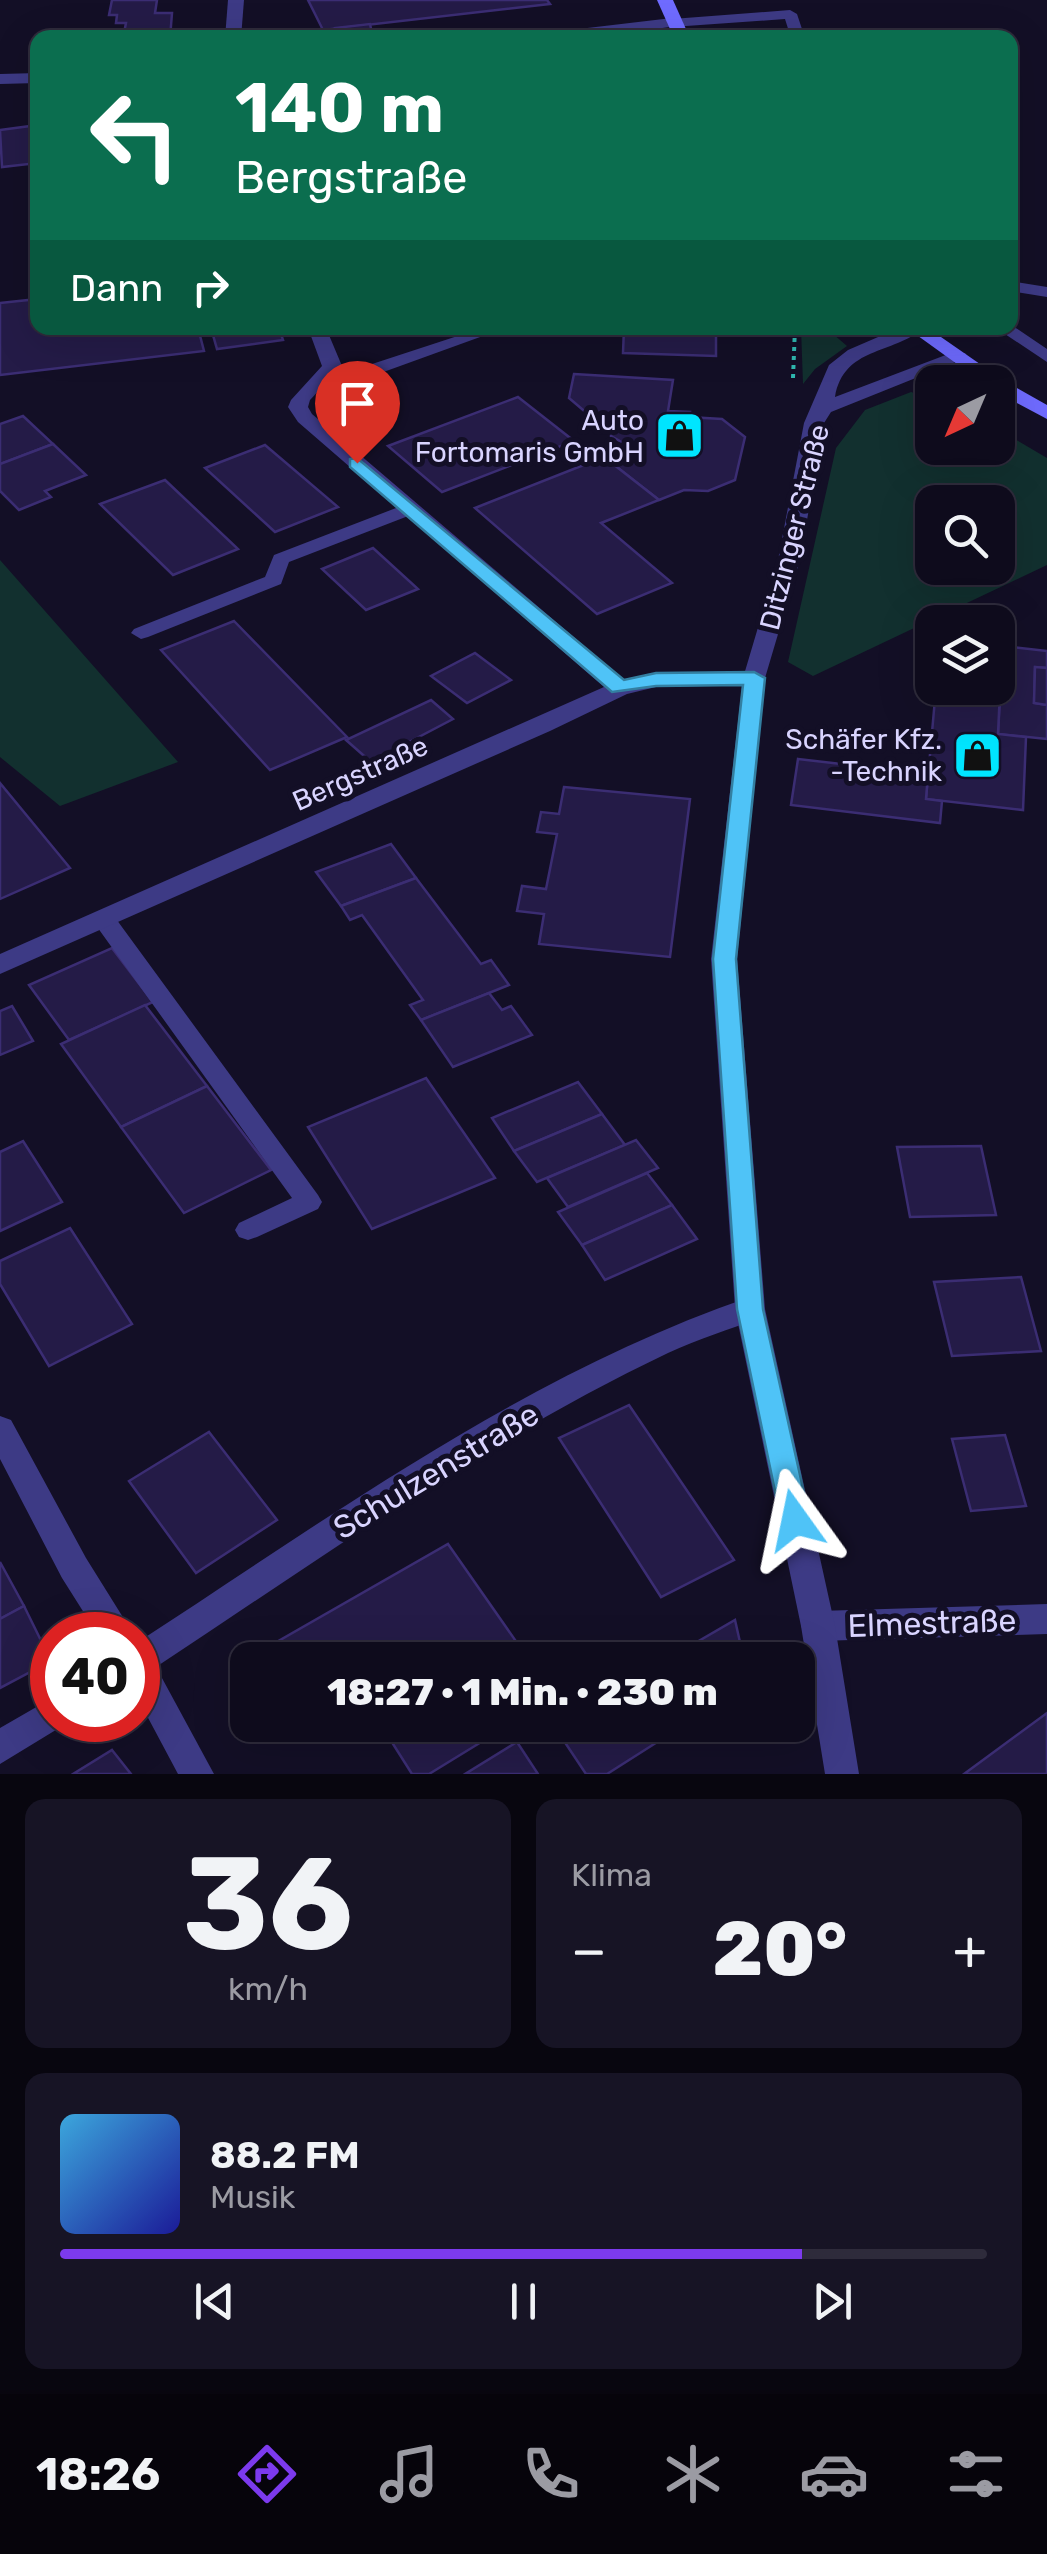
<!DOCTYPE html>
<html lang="de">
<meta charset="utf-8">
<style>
body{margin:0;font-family:Rubik,sans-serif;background:#171425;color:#f1f3f6;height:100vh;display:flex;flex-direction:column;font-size:38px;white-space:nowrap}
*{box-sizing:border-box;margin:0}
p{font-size:32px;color:#9b9ba3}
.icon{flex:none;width:55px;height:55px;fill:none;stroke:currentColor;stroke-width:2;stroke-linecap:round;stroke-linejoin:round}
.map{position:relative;height:1774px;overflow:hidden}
.details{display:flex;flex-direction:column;gap:25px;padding:25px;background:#08060f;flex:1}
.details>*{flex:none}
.hud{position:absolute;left:30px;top:30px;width:988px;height:305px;border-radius:20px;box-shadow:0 10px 40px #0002,0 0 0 2px #2e2b3b;background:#0b6e4f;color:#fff;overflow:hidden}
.needle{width:65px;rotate:224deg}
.controls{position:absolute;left:915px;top:365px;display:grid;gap:20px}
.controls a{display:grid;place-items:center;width:100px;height:100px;border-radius:20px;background:#0e0b1c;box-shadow:0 10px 40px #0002,0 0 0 2px #2e2b3b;font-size:50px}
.speed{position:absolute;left:30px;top:1612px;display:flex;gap:20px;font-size:50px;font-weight:700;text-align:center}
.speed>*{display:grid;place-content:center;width:130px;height:130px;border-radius:50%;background:#0e0b1c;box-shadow:0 10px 40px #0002,0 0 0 2px #2e2b3b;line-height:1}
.speed .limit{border:15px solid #d22;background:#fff;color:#111}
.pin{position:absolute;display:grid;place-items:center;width:85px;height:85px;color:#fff;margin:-102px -42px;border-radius:50% 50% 50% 0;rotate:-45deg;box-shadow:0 0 10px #0007}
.pin .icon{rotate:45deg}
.me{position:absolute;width:110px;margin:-55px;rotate:348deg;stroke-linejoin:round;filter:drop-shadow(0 0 8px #0008)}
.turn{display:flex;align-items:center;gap:35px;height:210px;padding:0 40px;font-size:45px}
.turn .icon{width:130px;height:130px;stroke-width:2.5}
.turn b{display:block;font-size:70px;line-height:85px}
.then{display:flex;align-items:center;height:95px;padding:0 40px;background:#0003;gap:20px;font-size:38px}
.big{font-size:75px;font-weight:800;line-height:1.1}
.details .widget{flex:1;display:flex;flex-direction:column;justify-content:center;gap:15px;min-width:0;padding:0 35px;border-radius:20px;background:#171425}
.details .dial{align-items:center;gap:0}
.dial b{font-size:130px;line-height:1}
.song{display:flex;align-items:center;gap:30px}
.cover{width:120px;height:120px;border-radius:15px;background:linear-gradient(135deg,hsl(200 70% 55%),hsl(240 70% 35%))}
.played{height:10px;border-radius:5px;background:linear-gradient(90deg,#7c3aed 80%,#2e2b3b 80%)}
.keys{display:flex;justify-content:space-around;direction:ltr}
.heat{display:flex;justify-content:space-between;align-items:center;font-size:55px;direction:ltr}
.details .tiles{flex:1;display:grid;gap:25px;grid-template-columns:1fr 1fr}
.widget:last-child{grid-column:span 2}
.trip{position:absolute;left:230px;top:1642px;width:585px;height:100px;border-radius:20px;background:#0e0b1c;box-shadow:0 10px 40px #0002,0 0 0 2px #2e2b3b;font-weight:800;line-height:100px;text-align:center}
.tab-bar{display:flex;height:160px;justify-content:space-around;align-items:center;background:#06040b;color:#9b9ba3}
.tab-bar .icon{width:70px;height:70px}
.tab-bar .current{color:#7c3aed}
.tab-bar b{font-size:45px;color:#f1f3f6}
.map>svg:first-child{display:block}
.green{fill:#12302f;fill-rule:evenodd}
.building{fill:#241b47;stroke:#3b2d73;stroke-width:2.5}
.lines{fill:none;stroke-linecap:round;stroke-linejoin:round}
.path{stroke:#2fb8b0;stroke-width:4;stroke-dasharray:4 5;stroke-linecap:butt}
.service{fill:#3d3a85;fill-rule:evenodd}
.minor{fill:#3d3a85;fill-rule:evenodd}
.tertiary{fill:#3d3a85;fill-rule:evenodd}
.secondary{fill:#6f6bff;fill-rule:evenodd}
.route{fill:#4fc3f7;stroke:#337fa1;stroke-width:2.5}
.labels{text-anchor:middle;stroke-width:10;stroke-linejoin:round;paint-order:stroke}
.poi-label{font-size:28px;fill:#d9d4ff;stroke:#130f26;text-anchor:end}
.street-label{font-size:28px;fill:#d9d4ff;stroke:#130f26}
.near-street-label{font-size:32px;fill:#d9d4ff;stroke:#130f26}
</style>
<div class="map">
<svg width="1047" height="1774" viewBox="0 0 1047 1774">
<rect width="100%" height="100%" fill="#130f26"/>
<g class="green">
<polygon points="801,328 833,334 847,346 815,369 803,384"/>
<path d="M911,392l21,7v49h66v-19l49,29v107l-234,111 -25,-14 48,-214 29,-38zM932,502h66v66h-66z"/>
<polygon points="0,560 178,762 60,806 0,757"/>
</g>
<g class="building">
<polygon points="112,0 157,0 155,13 172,13 170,38 123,38 126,23 116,23 117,15 109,15"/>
<polygon points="308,0 547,0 550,4 323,30"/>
<polygon points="370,24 373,38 337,38 335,28"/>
<polygon points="38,125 38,163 2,167 0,130"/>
<polygon points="38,299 38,328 198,328 204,351 0,375 0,303"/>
<polygon points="211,328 279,328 283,340 217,349"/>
<polygon points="624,328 716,328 716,356 623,353"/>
<polygon points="574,374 673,380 668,411 690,412 689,417 722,419 745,437 735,480 708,491 684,490 659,500 604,457 625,444 611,436 612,422 596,421 569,398"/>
<polygon points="518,397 574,441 442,492 388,446"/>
<polygon points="23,416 53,444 0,464 0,424"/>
<polygon points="53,444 86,475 45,491 51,497 19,510 0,491 0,464"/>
<polygon points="265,445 338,507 275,532 205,468"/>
<polygon points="604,457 659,500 601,523 672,583 597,614 475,508"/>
<polygon points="165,480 238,549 173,575 100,504"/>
<polygon points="373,548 418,589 366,610 322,569"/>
<polygon points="234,621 347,737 270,770 161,650"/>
<polygon points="1003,646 1047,651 1047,668 1035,667 1034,703 1047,705 1047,739 998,734"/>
<polygon points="475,653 511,680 467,703 431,676"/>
<polygon points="1035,667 1047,668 1047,705 1034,703"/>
<polygon points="998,669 1001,670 998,734 1026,737 1023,810 926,799 936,688 998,688"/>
<polygon points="431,700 453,719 371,762 346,740"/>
<polygon points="798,759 928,774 926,799 942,801 940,823 791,805"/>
<polygon points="0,783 70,868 0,899"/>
<polygon points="564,787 690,799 670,957 539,944 544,914 517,911 522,886 546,889 557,834 537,832 541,812 559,814"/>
<polygon points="391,844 416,878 341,906 316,872"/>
<polygon points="416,878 481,964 491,960 509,985 421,1020 410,1005 423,1000 362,915 350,920 341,906"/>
<polygon points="112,948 153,1002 69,1040 29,985"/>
<polygon points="489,993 502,1010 511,1006 532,1035 453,1067 421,1020"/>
<polygon points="145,1005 207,1086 121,1127 61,1044"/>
<polygon points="12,1006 33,1041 0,1055 0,1011"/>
<polygon points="426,1078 495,1178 372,1229 308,1127"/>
<polygon points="578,1082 602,1114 514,1151 492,1118"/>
<polygon points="207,1086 271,1170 184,1213 121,1127"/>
<polygon points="602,1114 625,1145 537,1182 514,1151"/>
<polygon points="636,1140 658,1168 568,1207 547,1178"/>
<polygon points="23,1141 62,1202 0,1231 0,1152"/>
<polygon points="981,1146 996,1215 910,1217 897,1147"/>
<polygon points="647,1173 672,1205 582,1245 558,1212"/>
<polygon points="672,1205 697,1239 605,1280 582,1245"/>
<polygon points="70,1228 132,1324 49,1366 0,1284 0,1261"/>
<polygon points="1021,1277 1041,1351 952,1356 934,1282"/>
<polygon points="629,1405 734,1560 661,1597 559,1438"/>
<polygon points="209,1432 277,1520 196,1573 129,1481"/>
<polygon points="1005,1435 1026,1506 971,1511 952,1439"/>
<polygon points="448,1544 529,1660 285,1660 275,1643"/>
<polygon points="0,1562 24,1606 0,1619"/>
<polygon points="24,1606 51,1661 0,1688 0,1619"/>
<polygon points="735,1620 744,1660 666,1660"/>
<polygon points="1047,1713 1047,1774 964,1774"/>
<polygon points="381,1725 509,1725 429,1774 412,1774"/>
<polygon points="684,1725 607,1774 586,1774 554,1726"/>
<polygon points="517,1742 538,1774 465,1774"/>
<polygon points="112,1750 131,1774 73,1774"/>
</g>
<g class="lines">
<polyline class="path" points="793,378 795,328"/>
<g class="service">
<polygon points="790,10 797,14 805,38 791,38 785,19 672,27 665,23 672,19"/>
<polygon points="1010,281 1047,287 1047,297 1010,291"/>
<polygon points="1010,324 1047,349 1047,362 996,328 1010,328"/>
<polygon points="482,328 505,328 378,374 325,383 316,378 325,373 369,365"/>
<polygon points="409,503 416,505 416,513 289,562 281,584 148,637 141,639 131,633 134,629 265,577 274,555"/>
<polygon points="103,910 111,912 318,1195 322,1202 318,1209 257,1237 248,1240 239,1237 235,1230 239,1223 292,1198 95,924 92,918"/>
</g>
<g class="minor">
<polygon points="228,0 244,0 241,38 225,38"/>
<polygon points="672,18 680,23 677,26 589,38 538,38 545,33"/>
<polygon points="38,73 38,83 0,84 0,74"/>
<polygon points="308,328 326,328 342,366 310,400 308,407 312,414 624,680 656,673 754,671 765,678 754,685 656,687 627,694 550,731 0,974 0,954 604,687 298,422 288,407 291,400 322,366"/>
<path d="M750,1297l10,3 5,9 -5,9c-30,11 -62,21 -92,35 -181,86 -345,204 -512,314l58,107h-36l-40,-75v-57c195,-127 390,-269 612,-345z"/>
<polygon points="0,1416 11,1420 86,1558 134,1635 98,1635 62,1578 0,1459"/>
<polygon points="1047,1604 1047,1634 818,1641 806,1637 801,1626 806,1615 818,1611"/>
<polygon points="52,1698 52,1720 66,1720 64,1725 0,1764 0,1728"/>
</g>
<path class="tertiary" d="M899,328h24c-30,27 -79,18 -88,69l116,-44h14l3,4 -137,55 -7,11 -24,137 -35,118 -28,281 28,350 70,317 24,148h-34l-24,-148 -66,-317 -24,-350 32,-281 35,-118 26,-137 25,-58 19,-15z"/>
<g class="secondary">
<polygon points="657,0 673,0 690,38 674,38"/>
<polygon points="907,328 928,328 1003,380 1047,405 1047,419 998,393 998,382 982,382"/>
</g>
</g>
<polygon class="route" points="357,458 624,680 656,673 754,672 765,678 736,959 763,1309 810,1520 806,1530 795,1533 785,1530 781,1520 737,1309 713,959 743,685 656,686 612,692 350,467 350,459"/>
<defs>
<symbol id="shop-square" viewBox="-11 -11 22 22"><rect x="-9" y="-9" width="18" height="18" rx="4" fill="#00e5ff" stroke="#130f26"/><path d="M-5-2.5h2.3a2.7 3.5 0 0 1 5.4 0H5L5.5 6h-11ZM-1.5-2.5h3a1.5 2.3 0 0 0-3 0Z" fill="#111"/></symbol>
</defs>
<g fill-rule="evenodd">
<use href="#shop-square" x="652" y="408" width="55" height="55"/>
<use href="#shop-square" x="950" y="728" width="55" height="55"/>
</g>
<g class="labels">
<g class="poi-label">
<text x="644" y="430">Auto<tspan x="644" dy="32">Fortomaris GmbH</tspan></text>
<text x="942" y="749">Schäfer Kfz.<tspan x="942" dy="32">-Technik</tspan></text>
</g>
<g class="street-label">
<text transform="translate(794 527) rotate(-76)" y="10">Ditzinger Straße</text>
<text transform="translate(360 773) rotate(-24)" y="10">Bergstraße</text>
</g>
<g class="near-street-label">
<text transform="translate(436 1471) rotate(-31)" y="11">Schulzenstraße</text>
<text transform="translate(932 1623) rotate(-2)" y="11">Elmestraße</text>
</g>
</g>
</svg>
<div class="controls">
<a><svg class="needle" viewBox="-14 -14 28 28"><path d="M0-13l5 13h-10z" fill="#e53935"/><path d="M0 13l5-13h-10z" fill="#9b9ba3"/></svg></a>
<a><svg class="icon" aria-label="search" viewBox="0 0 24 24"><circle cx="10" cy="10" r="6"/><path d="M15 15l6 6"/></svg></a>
<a><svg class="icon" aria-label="layers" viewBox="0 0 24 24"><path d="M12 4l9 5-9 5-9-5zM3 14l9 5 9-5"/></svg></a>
</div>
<div class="speed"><div class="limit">40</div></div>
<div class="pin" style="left:357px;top:463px;background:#d93025"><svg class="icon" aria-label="arrive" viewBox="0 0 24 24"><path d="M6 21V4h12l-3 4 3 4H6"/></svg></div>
<svg class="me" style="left:795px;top:1520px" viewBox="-20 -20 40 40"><path d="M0-17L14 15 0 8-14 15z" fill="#4fc3f7" stroke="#fff" stroke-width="4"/></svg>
<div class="trip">18:27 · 1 Min. · 230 m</div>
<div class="hud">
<div class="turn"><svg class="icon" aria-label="left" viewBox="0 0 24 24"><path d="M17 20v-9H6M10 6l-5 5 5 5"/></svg><div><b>140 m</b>Bergstraße</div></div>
<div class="then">Dann<svg class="icon" aria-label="right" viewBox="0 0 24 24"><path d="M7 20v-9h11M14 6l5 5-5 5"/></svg></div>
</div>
</div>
<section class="details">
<div class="tiles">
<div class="widget dial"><b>36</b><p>km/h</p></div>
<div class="widget"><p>Klima</p>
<div class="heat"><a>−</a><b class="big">20°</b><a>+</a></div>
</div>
<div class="widget">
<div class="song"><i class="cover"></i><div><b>88.2 FM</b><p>Musik</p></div></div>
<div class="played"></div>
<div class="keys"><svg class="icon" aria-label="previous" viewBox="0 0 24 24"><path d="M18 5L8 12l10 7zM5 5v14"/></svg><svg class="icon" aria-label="pause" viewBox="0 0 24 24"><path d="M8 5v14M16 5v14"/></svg><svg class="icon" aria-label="next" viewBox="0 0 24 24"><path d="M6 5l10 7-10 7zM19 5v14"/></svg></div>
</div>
</div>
</section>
<nav class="tab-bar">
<b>18:26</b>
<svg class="icon current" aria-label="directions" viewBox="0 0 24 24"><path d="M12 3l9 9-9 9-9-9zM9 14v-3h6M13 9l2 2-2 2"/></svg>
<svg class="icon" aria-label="music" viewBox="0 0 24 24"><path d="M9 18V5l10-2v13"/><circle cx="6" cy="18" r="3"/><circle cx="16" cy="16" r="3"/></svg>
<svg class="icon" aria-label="phone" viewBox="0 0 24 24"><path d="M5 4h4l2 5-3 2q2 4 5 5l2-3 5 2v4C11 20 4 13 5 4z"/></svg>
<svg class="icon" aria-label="climate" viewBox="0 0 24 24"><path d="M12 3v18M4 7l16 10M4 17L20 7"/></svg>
<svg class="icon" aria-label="car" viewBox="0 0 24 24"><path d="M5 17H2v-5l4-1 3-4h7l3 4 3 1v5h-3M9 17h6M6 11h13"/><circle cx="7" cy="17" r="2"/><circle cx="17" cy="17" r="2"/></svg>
<svg class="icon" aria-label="filters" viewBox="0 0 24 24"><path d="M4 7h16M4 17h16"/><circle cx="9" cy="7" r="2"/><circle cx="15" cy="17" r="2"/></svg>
</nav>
